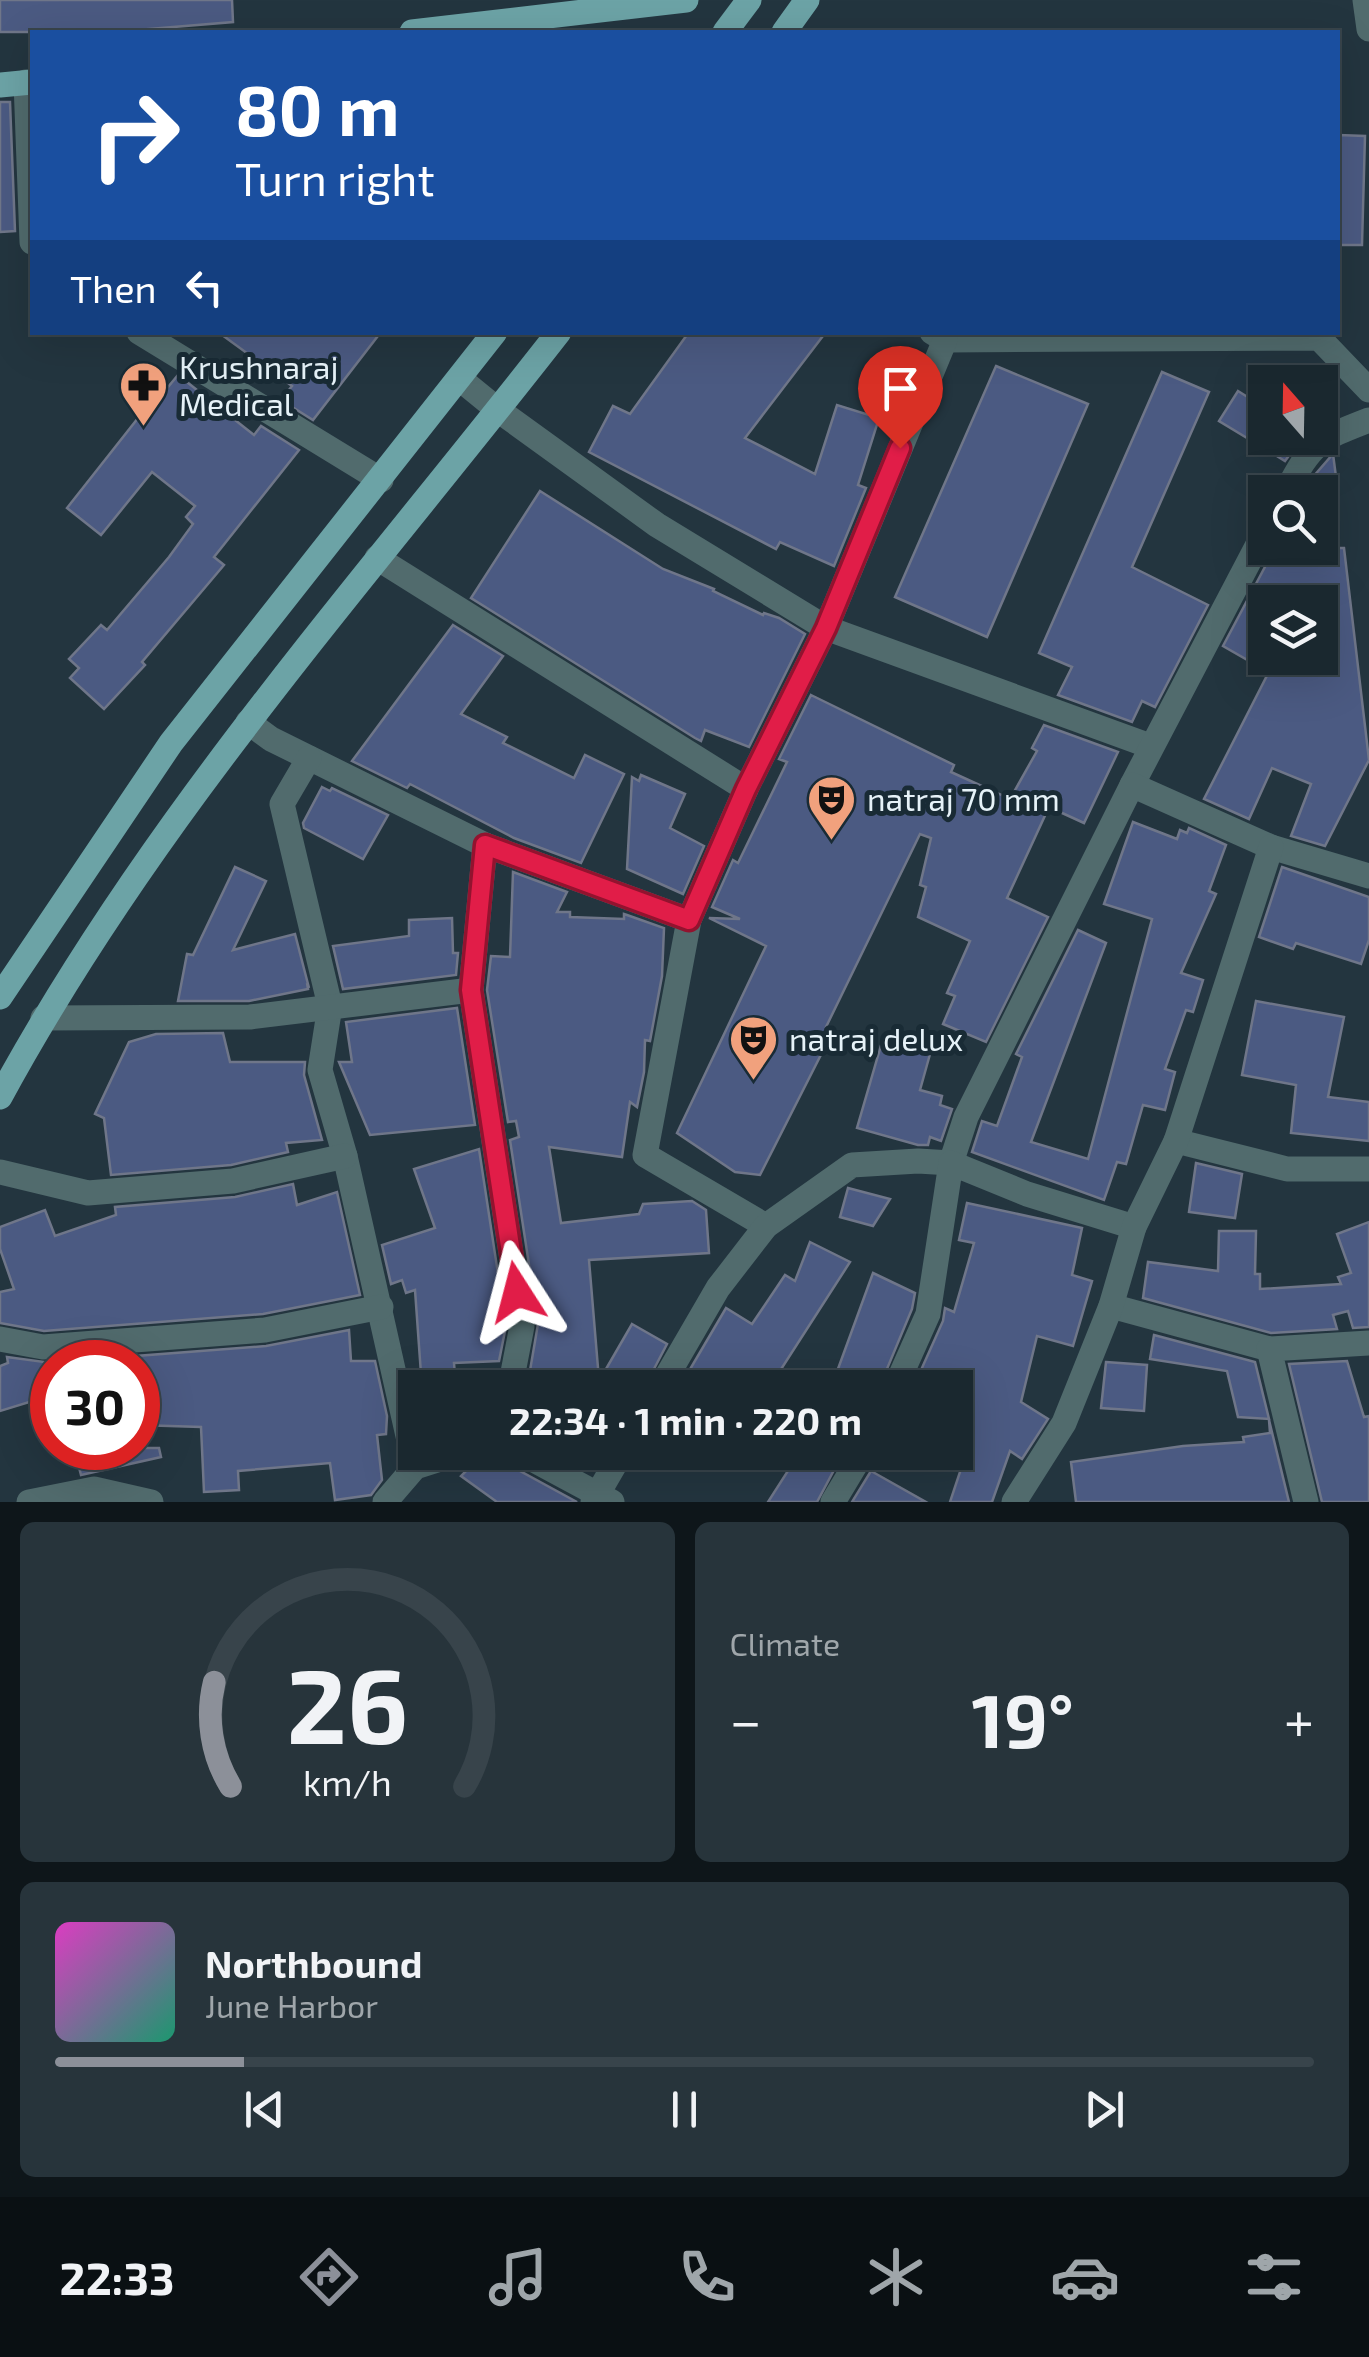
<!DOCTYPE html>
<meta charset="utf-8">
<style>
body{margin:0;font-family:"Exo 2",sans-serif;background:#27343b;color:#f1f3f6;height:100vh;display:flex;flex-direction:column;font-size:38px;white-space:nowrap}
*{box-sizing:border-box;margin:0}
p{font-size:32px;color:#9fa6aa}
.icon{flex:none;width:55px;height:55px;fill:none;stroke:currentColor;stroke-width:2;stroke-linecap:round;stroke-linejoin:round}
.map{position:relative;height:1502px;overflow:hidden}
.drawer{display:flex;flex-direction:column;gap:20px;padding:20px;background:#0e161a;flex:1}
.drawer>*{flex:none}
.banner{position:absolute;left:30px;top:30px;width:1310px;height:305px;border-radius:0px;box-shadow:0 10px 40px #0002,0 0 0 2px #38444b;background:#1a4fa0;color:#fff;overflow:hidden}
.needle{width:65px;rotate:340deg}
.controls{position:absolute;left:1248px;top:365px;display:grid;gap:20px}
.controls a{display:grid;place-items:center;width:90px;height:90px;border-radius:0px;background:#1a282f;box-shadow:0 10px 40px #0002,0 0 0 2px #38444b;font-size:50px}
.speed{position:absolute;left:30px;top:1340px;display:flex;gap:20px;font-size:50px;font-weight:700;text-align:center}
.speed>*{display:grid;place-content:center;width:130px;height:130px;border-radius:50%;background:#1a282f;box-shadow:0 10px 40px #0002,0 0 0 2px #38444b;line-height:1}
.speed .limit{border:15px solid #d22;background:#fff;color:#111}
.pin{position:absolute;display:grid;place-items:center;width:85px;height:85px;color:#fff;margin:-102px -42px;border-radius:50% 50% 50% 0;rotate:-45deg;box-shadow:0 0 10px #0007}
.pin .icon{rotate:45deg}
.me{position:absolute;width:110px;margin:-55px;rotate:351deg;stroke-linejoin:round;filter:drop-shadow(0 0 8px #0008)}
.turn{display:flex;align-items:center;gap:35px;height:210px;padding:0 40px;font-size:45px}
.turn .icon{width:130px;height:130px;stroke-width:2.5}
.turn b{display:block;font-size:70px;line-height:85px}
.then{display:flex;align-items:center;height:95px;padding:0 40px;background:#0003;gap:20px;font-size:38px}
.big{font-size:75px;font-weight:700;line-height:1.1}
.drawer .tile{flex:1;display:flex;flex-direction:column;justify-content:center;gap:15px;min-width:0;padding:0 35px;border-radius:15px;background:#27343b}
.drawer .dial{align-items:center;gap:0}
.dial svg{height:260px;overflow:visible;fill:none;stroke:#38444b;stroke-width:7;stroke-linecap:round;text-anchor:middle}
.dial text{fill:#f1f3f6;stroke:none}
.song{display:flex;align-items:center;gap:30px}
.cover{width:120px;height:120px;border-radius:15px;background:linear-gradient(135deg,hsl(310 70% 55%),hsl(160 70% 35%))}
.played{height:10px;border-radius:5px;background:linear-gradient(90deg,#8c9099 15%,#38444b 15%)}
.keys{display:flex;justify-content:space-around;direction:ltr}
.heat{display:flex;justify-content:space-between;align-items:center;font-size:55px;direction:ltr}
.drawer .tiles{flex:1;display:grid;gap:20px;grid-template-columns:1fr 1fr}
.tile:last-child{grid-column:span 2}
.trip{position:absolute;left:398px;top:1370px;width:575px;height:100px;border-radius:0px;background:#1a282f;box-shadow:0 10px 40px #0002,0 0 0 2px #38444b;font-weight:700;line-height:100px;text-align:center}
.tabs{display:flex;height:160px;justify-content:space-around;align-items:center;background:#0a1013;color:#9fa6aa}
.tabs .icon{width:70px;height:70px}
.tabs .selected{color:#8c9099}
.tabs b{font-size:45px;color:#f1f3f6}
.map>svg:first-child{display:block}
.building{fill:#4b5a82;stroke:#6f7689;stroke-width:2.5}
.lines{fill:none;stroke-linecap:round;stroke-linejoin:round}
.minor{stroke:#516b6d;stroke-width:25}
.major{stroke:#6ca3a6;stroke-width:25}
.route-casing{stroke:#92132f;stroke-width:25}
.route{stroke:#e11d48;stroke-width:18}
.labels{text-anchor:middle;stroke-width:10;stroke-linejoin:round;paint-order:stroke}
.poi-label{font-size:32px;fill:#e6f2f8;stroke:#192b35;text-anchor:start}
</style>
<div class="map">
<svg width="1369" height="1502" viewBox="0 0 1369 1502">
<rect width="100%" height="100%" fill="#23353f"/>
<g class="building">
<polygon points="0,0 232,0 233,22 113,32 0,32"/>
<polygon points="0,102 10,102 15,231 0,232"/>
<polygon points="1338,135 1365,136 1362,245 1338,245"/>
<polygon points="218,332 381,332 313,420 281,400 292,386"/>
<polygon points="689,332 826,332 745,438 815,474 837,405 879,418 858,485 866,488 834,566 780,542 776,549 589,452 613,406 630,414"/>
<polygon points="996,366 1088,404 987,637 895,597"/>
<polygon points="1162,372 1209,392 1132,567 1208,605 1155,707 1142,701 1132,722 1058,695 1072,667 1039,653"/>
<polygon points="178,375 254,435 261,426 299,450 214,557 224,565 142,662 145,665 104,709 70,678 79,668 69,659 101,625 107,630 169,557 193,524 186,517 195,506 152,472 101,535 67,508 146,408 149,410"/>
<polygon points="1238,391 1265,408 1265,438 1302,438 1285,461 1219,421"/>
<polygon points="1333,454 1338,492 1313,477"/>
<polygon points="540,491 663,569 714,589 713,591 763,615 764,613 779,618 805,634 749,747 705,730 701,741 695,738 471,598"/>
<polygon points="1275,548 1344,548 1369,760 1325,846 1291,836 1311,784 1272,768 1249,819 1204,799 1276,658 1320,658 1320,602 1265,602 1265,670 1223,646"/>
<polygon points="453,625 503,656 461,714 507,737 503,743 574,778 585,755 624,774 581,863 514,838 410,784 407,788 352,761"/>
<polygon points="811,695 954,765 951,772 1010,799 1037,751 1032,748 1044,725 1118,752 1084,823 1049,807 1007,898 1048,917 986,1042 943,1024 955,996 947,993 970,941 918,917 926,887 920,885 931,838 920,834 826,1027 833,1031 760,1175 735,1172 677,1133 766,946 709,918 740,919 712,907 733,860 738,863 787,762 779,759"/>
<polygon points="641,775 685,794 670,828 704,846 683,894 627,869 632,777 639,781"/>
<polygon points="322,787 330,791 332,788 388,815 363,859 304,828 303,823"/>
<polygon points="1133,822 1177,839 1180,830 1187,833 1189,828 1226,845 1209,891 1216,894 1181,973 1203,980 1193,1012 1186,1010 1165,1069 1175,1072 1165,1110 1143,1105 1126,1164 1117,1162 1104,1200 972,1152 982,1121 997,1126 1022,1057 1016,1054 1078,930 1106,943 1031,1142 1088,1159 1152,919 1104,904"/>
<polygon points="235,867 266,881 233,950 295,934 309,988 307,983 308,989 249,1001 178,1001 187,954 193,955"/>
<polygon points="1282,867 1369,897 1369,940 1361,964 1296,943 1293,949 1259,937"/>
<polygon points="513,872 567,892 557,912 570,912 570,917 624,919 624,914 627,915 664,928 662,976 650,1041 645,1040 644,1072 637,1107 630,1102 622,1157 549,1147 561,1223 639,1214 643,1204 692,1201 706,1210 709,1253 589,1260 599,1380 587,1374 583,1388 527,1388 538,1324 510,1140 519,1137 516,1121 508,1122 487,990 491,956 510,957"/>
<polygon points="452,918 453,953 458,953 456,975 343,989 333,946 409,936 409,920"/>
<polygon points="1256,1001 1344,1017 1328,1097 1369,1102 1369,1141 1291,1133 1296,1085 1242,1075"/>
<polygon points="457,1008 475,1125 370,1135 339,1062 352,1062 346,1022"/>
<polygon points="223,1033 230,1062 305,1062 304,1075 322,1140 286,1143 288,1152 231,1165 111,1175 104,1118 95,1114 129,1042 156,1034"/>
<polygon points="884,1035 932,1047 920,1090 942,1096 940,1105 952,1109 941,1141 930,1137 928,1145 918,1145 857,1128"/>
<polygon points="479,1149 506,1326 499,1361 454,1363 456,1388 422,1388 415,1290 406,1293 402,1280 391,1284 382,1245 435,1228 414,1169"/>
<polygon points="1196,1163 1242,1174 1235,1218 1189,1212"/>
<polygon points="293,1184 297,1205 337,1192 360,1295 263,1314 44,1331 0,1323 0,1292 14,1289 0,1249 0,1227 45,1210 55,1236 116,1215 115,1207 235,1197"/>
<polygon points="848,1188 890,1199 873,1226 840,1217"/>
<polygon points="967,1203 1082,1228 1072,1275 1092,1281 1073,1346 1037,1336 1021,1402 1048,1419 1022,1459 1010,1451 992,1502 950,1502 970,1442 955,1437 955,1388 913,1388 943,1321 945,1308 954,1312 974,1243 959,1240"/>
<polygon points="1369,1222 1369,1327 1353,1328 1348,1311 1333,1315 1337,1329 1271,1333 1143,1298 1148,1262 1218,1271 1219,1231 1256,1231 1255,1274 1260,1274 1260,1289 1341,1284 1338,1277 1351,1273 1337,1234"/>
<polygon points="810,1242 850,1262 769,1388 679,1388 726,1308 752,1324 785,1275 795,1281"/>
<polygon points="873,1273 915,1293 912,1309 879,1388 831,1388"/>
<polygon points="632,1324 667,1344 644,1388 595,1388"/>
<polygon points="349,1330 351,1361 375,1361 387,1416 386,1434 377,1435 382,1480 371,1495 335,1500 330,1463 238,1471 239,1490 204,1492 201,1427 138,1425 138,1362 123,1362 123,1357 266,1346"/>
<polygon points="1154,1335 1255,1362 1269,1419 1238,1417 1227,1371 1150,1359"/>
<polygon points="7,1357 52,1363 52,1395 0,1411 0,1366 8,1363"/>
<polygon points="1347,1361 1364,1417 1369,1416 1369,1502 1322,1502 1289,1364"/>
<polygon points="1106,1362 1147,1365 1144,1411 1101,1408"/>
<polygon points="1269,1420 1289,1502 1076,1502 1071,1462 1183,1446 1244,1442 1243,1437 1270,1433"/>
<polygon points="74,1448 159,1448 161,1457 81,1475"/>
<polygon points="478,1452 503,1452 511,1466 577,1502 497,1502 461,1476 475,1462"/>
<polygon points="800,1452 842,1455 817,1502 768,1502"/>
<polygon points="871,1471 926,1502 852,1502"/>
</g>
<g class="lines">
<g class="minor">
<polyline points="1365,0 1369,29"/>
<polyline points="26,82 32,242"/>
<polyline points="139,332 381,480"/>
<polyline points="932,332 945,340 1319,338 1369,390"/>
<polyline points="460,379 498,410 657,525 826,628 1150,746"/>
<path d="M1286,492c26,-49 31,-52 83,-72"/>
<polyline points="377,558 746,789"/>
<polyline points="248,722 271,739 485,845 689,920"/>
<polyline points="309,758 282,804 330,1006 320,1070 345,1156 415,1467"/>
<polyline points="1132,785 1265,531"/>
<polyline points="485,845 471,990 522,1326 510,1388"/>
<polyline points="43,1018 250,1017 471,990"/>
<polyline points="1176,1141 1287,1169 1369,1169"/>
<polyline points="0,1172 88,1193 233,1181 345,1156"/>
<polyline points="766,1226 645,1155 689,920 746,789 826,628 945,340"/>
<polyline points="1111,1306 1269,1349"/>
<polyline points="0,1339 43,1347 265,1330 381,1307"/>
<polyline points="660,1388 718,1288 766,1226 852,1165 918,1161 951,1163 966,1117 1132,785 1271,847 1369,876"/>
<polyline points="895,1388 928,1314 951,1163 1027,1194 1134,1227"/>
<polyline points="519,1452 612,1502"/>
<polyline points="29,1502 94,1489 151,1502"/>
<polyline points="385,1502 415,1467 462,1452"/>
<polyline points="593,1502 622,1452"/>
<polyline points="833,1502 863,1452"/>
<polyline points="1014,1502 1064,1423 1111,1306 1134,1227 1176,1141 1271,847"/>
<polyline points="1306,1502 1269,1349 1369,1343"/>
</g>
<g class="major">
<polyline points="412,32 686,0"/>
<polyline points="725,32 749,0"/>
<polyline points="784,32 807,0"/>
<polyline points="0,85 32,82"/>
<polyline points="0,997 171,743 495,332"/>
<path d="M0,1097c152,-280 364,-515 559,-765"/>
</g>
</g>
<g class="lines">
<defs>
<polyline id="route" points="517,1292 471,990 485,845 689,920 746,789 826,628 900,448"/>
</defs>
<use href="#route" class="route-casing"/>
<use href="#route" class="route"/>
</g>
<defs>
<symbol id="pharmacy-pin" viewBox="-11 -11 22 30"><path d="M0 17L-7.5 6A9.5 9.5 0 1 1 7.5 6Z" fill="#f1a17d" stroke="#192b35"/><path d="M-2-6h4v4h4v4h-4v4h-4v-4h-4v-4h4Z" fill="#111"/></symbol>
<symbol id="theatre-pin" viewBox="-11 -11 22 30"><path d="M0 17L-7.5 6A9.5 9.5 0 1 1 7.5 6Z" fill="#f1a17d" stroke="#192b35"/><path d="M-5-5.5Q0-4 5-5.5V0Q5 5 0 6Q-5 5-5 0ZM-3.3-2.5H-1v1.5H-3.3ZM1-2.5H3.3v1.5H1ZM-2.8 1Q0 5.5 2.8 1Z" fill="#111"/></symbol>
</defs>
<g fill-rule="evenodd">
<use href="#pharmacy-pin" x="116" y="358" width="55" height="75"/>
<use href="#theatre-pin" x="804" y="772" width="55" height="75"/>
<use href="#theatre-pin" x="726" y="1012" width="55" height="75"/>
</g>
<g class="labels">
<g class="poi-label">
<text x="179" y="379">Krushnaraj<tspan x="179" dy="37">Medical</tspan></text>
<text x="867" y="811">natraj 70 mm</text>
<text x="789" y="1051">natraj delux</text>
</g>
</g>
</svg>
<div class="controls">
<a><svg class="needle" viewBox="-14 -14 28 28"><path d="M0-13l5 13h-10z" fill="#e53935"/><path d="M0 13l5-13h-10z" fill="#9fa6aa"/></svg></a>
<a><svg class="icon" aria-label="search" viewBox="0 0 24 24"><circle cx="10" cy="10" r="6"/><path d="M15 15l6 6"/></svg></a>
<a><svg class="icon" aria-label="layers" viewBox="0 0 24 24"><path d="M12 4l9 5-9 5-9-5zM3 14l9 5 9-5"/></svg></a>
</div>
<div class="speed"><div class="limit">30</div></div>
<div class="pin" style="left:900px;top:448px;background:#d93025"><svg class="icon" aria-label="arrive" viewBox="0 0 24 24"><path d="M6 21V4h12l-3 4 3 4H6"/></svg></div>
<svg class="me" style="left:517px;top:1292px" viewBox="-20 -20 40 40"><path d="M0-17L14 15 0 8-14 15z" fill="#e11d48" stroke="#fff" stroke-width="4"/></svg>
<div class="trip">22:34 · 1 min · 220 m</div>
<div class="banner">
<div class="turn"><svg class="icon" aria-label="right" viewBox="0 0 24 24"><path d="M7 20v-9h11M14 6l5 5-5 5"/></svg><div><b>80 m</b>Turn right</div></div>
<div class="then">Then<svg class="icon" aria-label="left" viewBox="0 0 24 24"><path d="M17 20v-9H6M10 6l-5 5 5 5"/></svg></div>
</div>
</div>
<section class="drawer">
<div class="tiles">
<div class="tile dial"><svg viewBox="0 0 100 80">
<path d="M14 69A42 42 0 1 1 86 69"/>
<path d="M14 69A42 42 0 0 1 9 37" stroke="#8c9099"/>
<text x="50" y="56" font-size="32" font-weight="700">26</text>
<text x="50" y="72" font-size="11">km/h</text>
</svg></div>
<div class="tile"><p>Climate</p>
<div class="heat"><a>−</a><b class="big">19°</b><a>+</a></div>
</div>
<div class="tile">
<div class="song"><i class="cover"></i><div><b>Northbound</b><p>June Harbor</p></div></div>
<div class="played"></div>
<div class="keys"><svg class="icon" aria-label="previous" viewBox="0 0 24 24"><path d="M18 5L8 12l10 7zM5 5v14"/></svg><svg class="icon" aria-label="pause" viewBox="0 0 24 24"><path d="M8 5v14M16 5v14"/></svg><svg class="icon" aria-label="next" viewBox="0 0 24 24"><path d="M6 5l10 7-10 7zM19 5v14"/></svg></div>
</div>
</div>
</section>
<nav class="tabs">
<b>22:33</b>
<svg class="icon selected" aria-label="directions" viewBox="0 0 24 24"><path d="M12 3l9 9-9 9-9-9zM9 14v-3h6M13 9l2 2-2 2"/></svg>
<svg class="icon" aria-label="music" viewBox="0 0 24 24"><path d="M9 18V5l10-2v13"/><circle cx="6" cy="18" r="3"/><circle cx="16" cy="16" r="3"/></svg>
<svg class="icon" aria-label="phone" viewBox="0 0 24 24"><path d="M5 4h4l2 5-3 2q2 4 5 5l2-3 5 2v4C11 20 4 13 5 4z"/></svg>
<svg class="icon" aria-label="climate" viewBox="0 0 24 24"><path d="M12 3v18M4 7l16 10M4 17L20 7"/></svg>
<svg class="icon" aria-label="car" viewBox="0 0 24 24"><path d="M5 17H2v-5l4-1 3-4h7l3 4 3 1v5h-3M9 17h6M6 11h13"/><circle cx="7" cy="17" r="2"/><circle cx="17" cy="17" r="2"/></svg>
<svg class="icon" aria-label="filters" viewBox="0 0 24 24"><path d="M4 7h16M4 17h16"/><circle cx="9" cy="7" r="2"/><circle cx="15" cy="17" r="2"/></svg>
</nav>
